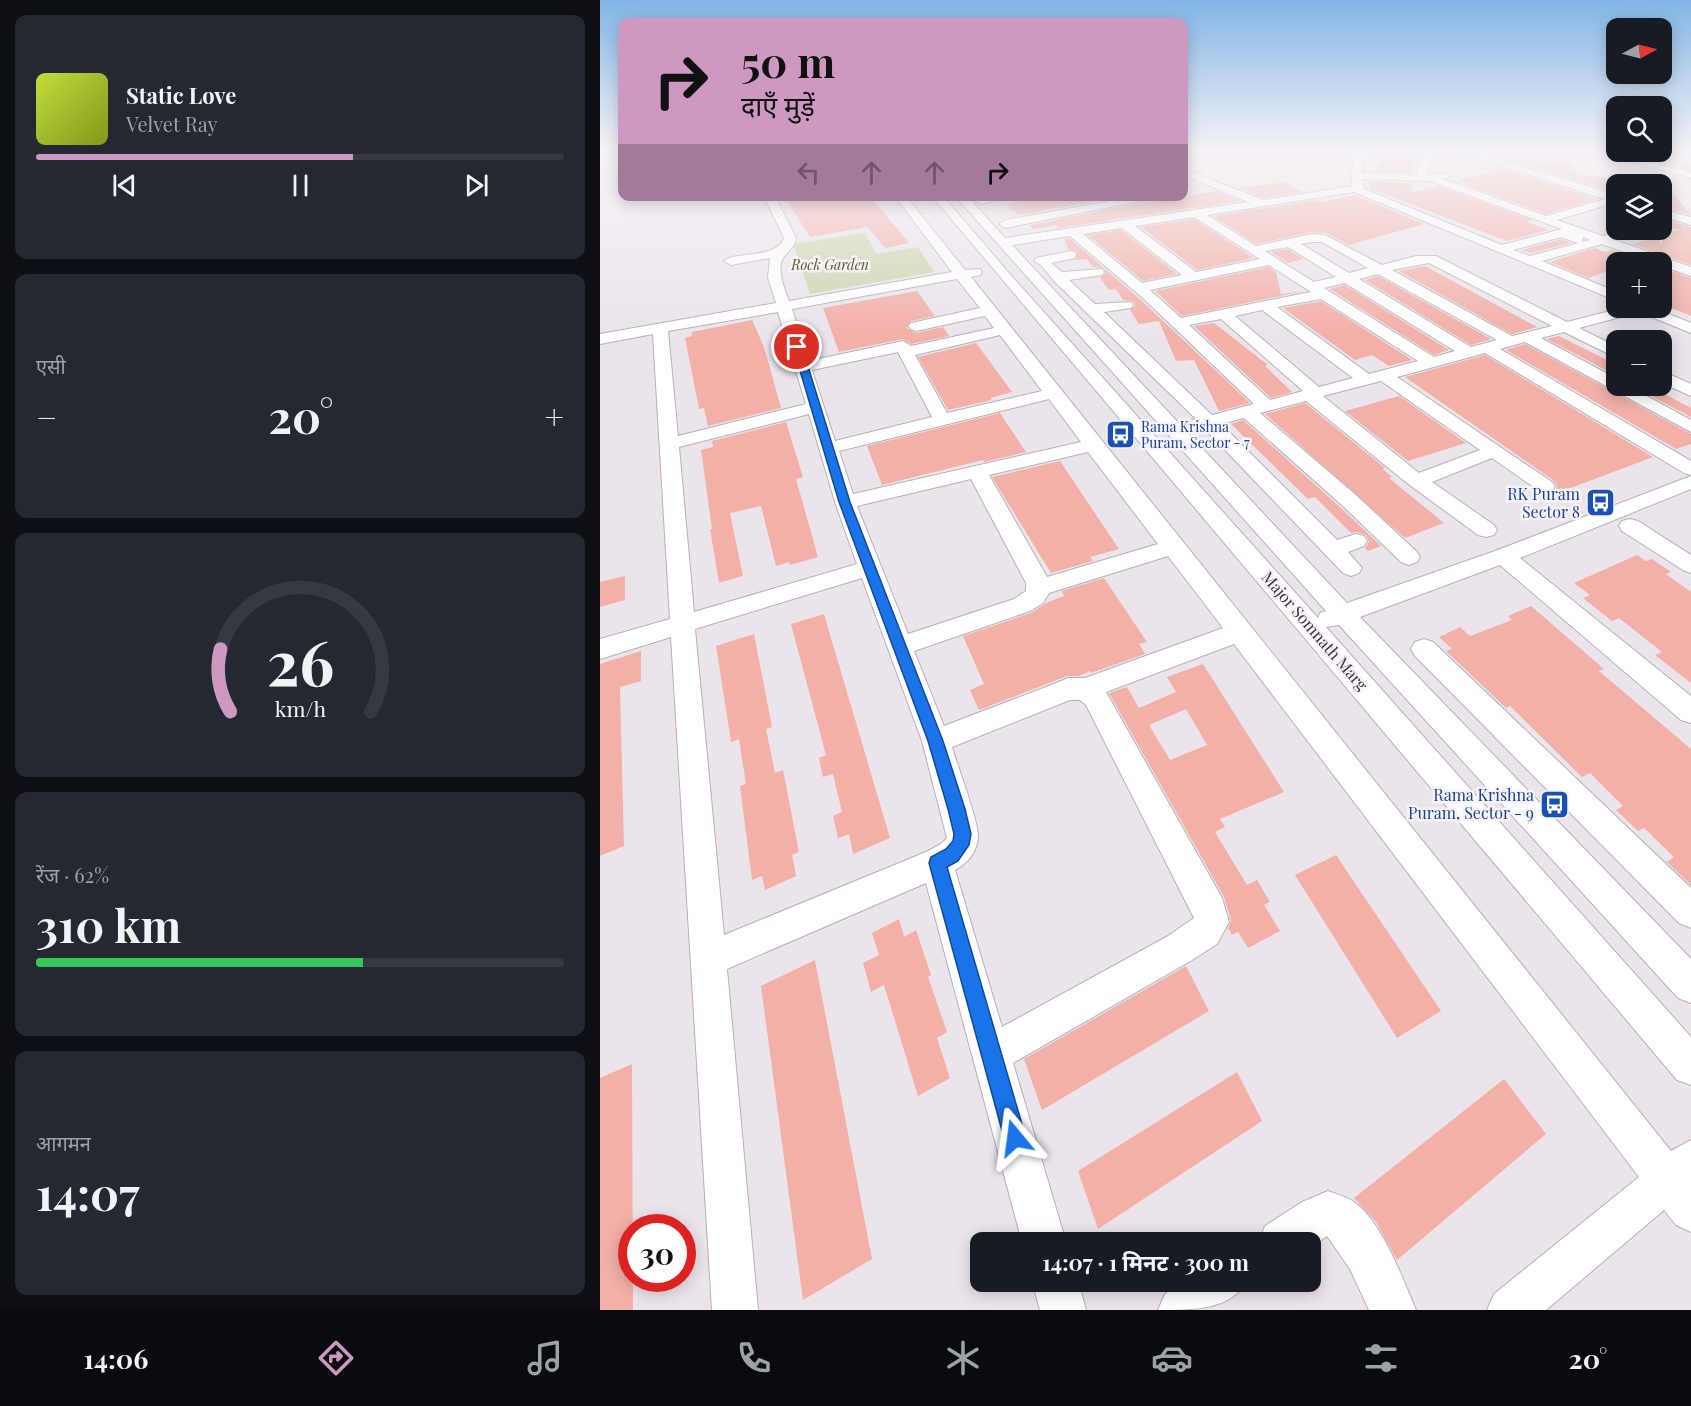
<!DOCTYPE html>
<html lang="hi">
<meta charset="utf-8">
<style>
body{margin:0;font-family:"Playfair Display","Noto Sans Devanagari",serif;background:#242831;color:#f1f3f6;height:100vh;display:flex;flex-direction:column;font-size:22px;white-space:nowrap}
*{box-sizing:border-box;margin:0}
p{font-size:20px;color:#9ea1a6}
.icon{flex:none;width:33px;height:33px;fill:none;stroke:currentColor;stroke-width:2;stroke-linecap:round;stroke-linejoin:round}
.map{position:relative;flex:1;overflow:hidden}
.panel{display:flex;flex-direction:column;gap:15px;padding:15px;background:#0d0f14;width:600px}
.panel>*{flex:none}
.top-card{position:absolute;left:18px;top:18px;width:570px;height:183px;border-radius:12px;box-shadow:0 3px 15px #0003;background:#cd99c2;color:#111;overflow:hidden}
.needle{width:39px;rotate:83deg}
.fabs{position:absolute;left:1006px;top:18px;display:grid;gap:12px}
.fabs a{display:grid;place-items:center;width:66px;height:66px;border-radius:12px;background:#171b24;box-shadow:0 3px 15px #0003;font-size:30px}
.speed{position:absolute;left:18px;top:1214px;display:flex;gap:12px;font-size:30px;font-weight:700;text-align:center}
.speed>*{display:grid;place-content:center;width:78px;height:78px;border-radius:50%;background:#171b24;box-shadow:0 3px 15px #0003;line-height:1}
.speed .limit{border:9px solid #d22;background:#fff;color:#111}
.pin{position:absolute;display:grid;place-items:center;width:51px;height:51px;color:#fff;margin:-26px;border:3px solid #fff;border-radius:50%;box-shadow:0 2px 6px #0007}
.me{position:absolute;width:66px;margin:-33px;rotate:344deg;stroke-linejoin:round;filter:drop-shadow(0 0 4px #0008)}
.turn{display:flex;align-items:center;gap:21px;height:126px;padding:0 24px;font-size:27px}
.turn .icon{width:78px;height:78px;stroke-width:2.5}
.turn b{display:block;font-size:42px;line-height:51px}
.lanes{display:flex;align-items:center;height:57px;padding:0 24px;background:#0003;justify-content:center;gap:30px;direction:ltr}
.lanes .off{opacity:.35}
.big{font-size:45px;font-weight:700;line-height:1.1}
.panel .tile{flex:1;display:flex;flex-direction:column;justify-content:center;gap:9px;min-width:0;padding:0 21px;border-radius:12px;background:#242831}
.panel .dial{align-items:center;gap:0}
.dial svg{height:156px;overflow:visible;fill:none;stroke:#363941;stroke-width:7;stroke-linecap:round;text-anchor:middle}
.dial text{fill:#f1f3f6;stroke:none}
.song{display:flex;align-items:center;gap:18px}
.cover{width:72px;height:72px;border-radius:9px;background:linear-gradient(135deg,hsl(70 70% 55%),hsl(70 70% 35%))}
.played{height:6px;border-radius:3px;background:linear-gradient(90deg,#cd99c2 60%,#363941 60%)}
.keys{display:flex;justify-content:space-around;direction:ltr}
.heat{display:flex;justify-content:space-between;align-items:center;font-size:33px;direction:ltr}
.charge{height:9px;border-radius:4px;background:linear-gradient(90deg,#34c759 62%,#363941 0)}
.trip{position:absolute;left:370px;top:1232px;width:351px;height:60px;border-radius:12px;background:#171b24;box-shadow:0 3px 15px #0003;font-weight:700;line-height:60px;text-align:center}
.dock{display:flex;height:96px;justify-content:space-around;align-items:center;background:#090b0e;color:#9ea1a6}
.dock .icon{width:42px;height:42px}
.dock .current{color:#cd99c2}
.dock b{font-size:27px;color:#f1f3f6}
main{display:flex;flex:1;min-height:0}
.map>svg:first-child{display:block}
.green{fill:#ccd5ad}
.building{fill:#f2b0a8;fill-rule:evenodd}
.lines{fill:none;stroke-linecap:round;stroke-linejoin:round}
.minor-casing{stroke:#b5b0b6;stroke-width:2}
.major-casing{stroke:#c3c2c3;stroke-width:2}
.minor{fill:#fff;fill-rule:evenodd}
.major{fill:#fab8b6;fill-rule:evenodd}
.route{fill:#1a73e8;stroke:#114b97;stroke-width:1.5}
.labels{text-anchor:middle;stroke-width:5;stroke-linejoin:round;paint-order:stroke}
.far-park-label{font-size:14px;font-style:italic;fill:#525e1f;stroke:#f8f2f9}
.far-transit-label{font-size:14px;fill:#164399;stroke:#f8f2f9;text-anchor:start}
.transit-label{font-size:16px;fill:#164399;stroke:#f8f2f9;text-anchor:end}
.street-label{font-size:16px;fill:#363436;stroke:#f8f2f9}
</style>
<main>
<section class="panel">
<div class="tile">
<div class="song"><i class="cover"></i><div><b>Static Love</b><p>Velvet Ray</p></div></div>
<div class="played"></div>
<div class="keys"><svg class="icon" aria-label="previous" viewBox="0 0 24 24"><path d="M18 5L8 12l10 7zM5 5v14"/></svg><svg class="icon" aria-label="pause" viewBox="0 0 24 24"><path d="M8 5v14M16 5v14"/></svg><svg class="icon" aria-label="next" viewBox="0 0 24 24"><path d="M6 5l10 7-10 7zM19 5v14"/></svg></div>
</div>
<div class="tile"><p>एसी</p>
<div class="heat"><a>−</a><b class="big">20°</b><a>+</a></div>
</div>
<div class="tile dial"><svg viewBox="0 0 100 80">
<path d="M14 69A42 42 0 1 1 86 69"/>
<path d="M14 69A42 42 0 0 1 9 37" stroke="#cd99c2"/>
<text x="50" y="56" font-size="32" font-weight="700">26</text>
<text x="50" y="72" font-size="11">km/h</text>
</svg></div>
<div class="tile"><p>रेंज · 62%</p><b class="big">310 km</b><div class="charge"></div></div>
<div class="tile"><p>आगमन</p><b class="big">14:07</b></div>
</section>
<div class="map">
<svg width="1091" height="1310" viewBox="0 0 1091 1310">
<rect width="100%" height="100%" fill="#ebe5eb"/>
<polygon class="green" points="265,233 276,254 318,247 334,272 210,294 193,244"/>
<g class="building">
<polygon points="786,149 815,149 813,173 775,171"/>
<polygon points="888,149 920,149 925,160 970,163 978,175 1050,181 1041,184 1017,184 1016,192 891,155"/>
<polygon points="896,167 997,199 946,214 856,181 897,170"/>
<polygon points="1062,180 1090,214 1062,207"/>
<polygon points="770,181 812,183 811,193 838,186 932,220 927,222 948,230 907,241 769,188"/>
<polygon points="685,182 702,192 663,198 639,188"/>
<polygon points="617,191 640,201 458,228 457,225 433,229 430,225 535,204"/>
<polygon points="755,195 824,224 749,245 726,233 712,232 656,244 613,216 716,200 720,202"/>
<polygon points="184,196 270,196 309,243 285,248 268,227 210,237"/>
<polygon points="453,196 518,196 519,197 419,215 406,204"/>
<polygon points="1062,218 1091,227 1091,265 1033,244 1057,237 1062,244 1062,235 1079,230 1062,225"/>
<polygon points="594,219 654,258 597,270 541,227"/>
<polygon points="521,230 577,274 543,281 488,235"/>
<polygon points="469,238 504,268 493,267 487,259 476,260 477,251 468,249 464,239"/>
<polygon points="961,239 971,243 931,253 922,250"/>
<polygon points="995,248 1005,252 1012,250 1047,262 1017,262 1017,268 988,278 950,262"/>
<polygon points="688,249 703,259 688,263 671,252"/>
<polygon points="825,266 871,291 937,327 912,334 799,271"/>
<polygon points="669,267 676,272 681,294 705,291 582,316 555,291"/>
<polygon points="504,268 542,301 650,403 619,411 594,360 576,361 559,321 539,324 530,310 535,306 533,301 523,300 516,289 509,290 500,278 506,273"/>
<polygon points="1062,268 1091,278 1091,316 1062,304"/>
<polygon points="778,276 891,339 871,345 765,280"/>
<polygon points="745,285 849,350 834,355 730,289"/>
<polygon points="317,291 335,316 311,321 306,328 316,333 343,327 349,336 311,344 303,339 239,352 223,308"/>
<polygon points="721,301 812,360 789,366 772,355 755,360 683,308"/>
<polygon points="152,320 164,347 181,408 108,426 104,408 99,409 85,338 92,336 92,332"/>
<polygon points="614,323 668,365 665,366 692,392 671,398 594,326"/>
<polygon points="959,336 1017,365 1017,376 947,339"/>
<polygon points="376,343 412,392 390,398 392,400 348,410 318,357"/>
<polygon points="925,344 1091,434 1091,444 1076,449 906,350"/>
<polygon points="885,355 1053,457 960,492 956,489 957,486 953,480 805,377"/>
<polygon points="1032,386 1050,386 1091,408 1091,417"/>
<polygon points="799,396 866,443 808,461 745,411"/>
<polygon points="705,403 785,468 783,469 792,477 789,478 844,523 805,538 665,414"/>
<polygon points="400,413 426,452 384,462 383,460 282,485 267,446"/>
<polygon points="643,420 741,508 781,546 768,551 765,548 769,542 766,535 757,532 751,533 715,497 708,499 631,424"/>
<polygon points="186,422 203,477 196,479 218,557 190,565 189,562 176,566 161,506 130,513 143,576 119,583 110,529 112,529 101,450 113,447 112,441"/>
<polygon points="460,461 519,549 490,557 493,561 451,573 392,477"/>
<polygon points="1037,555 1046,561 1052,559 1071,572 1066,574 1091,592 1091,683 1055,655 1062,652 1019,618 1012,621 983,598 990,595 974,583"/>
<polygon points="25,576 25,600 0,607 0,582"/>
<polygon points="504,578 547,642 539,644 545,654 491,673 490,671 479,676 467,676 379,710 370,690 384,684 363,636 431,613 446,603 464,596 462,591"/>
<polygon points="931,606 1004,669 999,671 1091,749 1091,885 1067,862 1074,857 1044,828 1038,831 1016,810 1023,806 990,773 982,777 910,706 906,708 846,651 852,649 839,637 860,627 870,636 912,620 908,616"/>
<polygon points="224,614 290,838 253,854 249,834 238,838 233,816 242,812 233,774 223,777 219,758 226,755 191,624"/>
<polygon points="154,634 172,727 166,729 175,773 183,770 199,852 192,855 196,876 165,890 162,876 152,880 140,786 146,784 139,739 131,742 116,646"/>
<polygon points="41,651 41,681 20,687 24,846 0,856 0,664"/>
<path d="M603,664l81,128 -64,27 5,8 -10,5 32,53 10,-5 13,22 -6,3 16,26 -32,17 -10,-16 -6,3 -4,-7 3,-7 -7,-24 -115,-204 18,-6 12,21 37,-16 -9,-15zM586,709l21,36 -37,15 -21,-35z"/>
<polygon points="736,855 841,1011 797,1038 695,875"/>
<polygon points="299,919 304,937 316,930 331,975 328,977 347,1032 337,1038 350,1078 318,1096 284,985 271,992 263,963 279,955 272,933"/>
<polygon points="215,960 272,1259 203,1300 161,986"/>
<polygon points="586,966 609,1011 442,1110 424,1059"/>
<polygon points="32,1064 33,1310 0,1310 0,1078"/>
<polygon points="637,1072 662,1121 498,1229 478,1171"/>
<polygon points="904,1079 946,1134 797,1260 776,1222 754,1198"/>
</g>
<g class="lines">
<defs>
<g id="minor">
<path d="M756,149h10l-4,24 54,2 10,-26h10l-10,26 23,-2v4l-6,2 103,37 59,-17 -158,-50h16l154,46v7l-60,18 46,16 23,-6h18l-2,3 -27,7 76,27v9l-29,-10v-4h-10l-50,-18 -60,17 75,31v9l-263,-109 -147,23 49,31 56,-12 13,1 57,30 34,-9h20l131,66 55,-14h32l37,15v10l-52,-21 -60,16 38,19v11l-53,-26 -23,6 76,41v7h11l63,34v12l-166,-90 -25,7 191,112v14l-7,-2 -199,-120 -88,24 155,105 3,4 -3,4h-14l-46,-32 -60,24 62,43 3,5 -3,5 -8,2 -8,-2 -71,-52 -101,-82 -46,12 97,83 60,56 3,5 -3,5 -8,3 -8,-3 -58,-56 -99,-88 -23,6 116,116 19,-6 8,2 3,5 -3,5 -16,6 14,16 -3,5 -8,3 -8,-3 -139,-145 -9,2 -6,-1 -3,-4 3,-4 7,-2 -143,-139 -12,-15 -7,-4 2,-3 34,-7 5,1 1,3 -1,3 -24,5 11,9 40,-3 2,3 -2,3 -33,5 26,24 36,-2 2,3 -2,3 -27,4 108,103 42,-11 -110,-105 -74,-63 -58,9 335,358 148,-52 196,-75v13l-171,69 171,138v27l-10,-3 -181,-155 -140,52 331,342v44l-13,-5 -339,-373 -13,2 365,410v48l-14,-5 -745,-884h11l65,76 310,346 2,-5 6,-2 -371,-415h12l38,42 243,-36 -64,-27v-6l79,31 90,-14 -2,-10zM762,179l68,2 132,48 -60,16 -138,-56zM594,217l66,42 -64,13 -61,-46zM522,228l60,47 -40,8 -59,-49zM961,237l17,6 4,-1 1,-5 7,3 -60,16 -17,-6zM712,242h10l46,26 -19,5 -48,-29zM688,247l48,30 -22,5 -49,-31zM829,263l123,63 -40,10 -120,-66zM669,265l42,27 -130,26 -31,-28zM778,274l119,66 -26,7 -112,-68zM745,283l110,68 -21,6 -110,-69zM721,299l97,62 -49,13 -92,-67zM662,310l91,68 -34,9 -84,-71zM621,319l82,72 -33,9 -81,-75zM781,381l99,69 -61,23 -96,-77z"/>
<polygon points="988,149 1005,149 1091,172 1091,178"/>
<polygon points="1062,149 1079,149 1091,153 1091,159"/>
<path d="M164,196h11l21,42c-1,9 -8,13 -13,20 -7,12 2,31 6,43l163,-29 -57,-76h11l59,74 15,-1 2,3 -2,3 -9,2 700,874 20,-11v92l-15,-7 -12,-15 -118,100h-59l7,-16 145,-117 -405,-533 -128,48 116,206 7,24 -12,22 -25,16 -179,103 53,179h-44l-96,-359 -199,86 31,341h-46l-41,-673 -71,22v-20l70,-20 -17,-285 -53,10v-10l176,-31 -8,-25 2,-20 -39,7 -7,-4 7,-4c16,-3 48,-2 53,-19zM357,279l23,29 -69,15 -3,3 3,3 5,2 69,-15 9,12 -83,18 -8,-5 -94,20 -17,-52zM178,312l28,92 -128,32 -10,-105zM400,335l42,56 -95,22 -32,-58zM298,352l34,65 -97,24 -23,-71zM449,399l32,43 -228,52 -14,-43zM209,414l26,88 22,62 -163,48 -15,-165zM488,452l70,92 -111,33 -58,-102zM371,479l55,104v8l-12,8 -106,35 -51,-128zM568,556l55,72 -138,50h-17l-9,4 -115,44 -30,-75 116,-40 13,-8 6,-10zM262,578l60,163 25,97 -6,6 -15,8 -202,83 -29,-306zM470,700h10l6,5 108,213 -26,18 -166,91 -47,-157c13,-7 22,-18 23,-33 1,-15 -21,-72 -26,-90z"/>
<polygon points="388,196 413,196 382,204 376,201"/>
<polygon points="539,196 565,196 405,228 399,224 405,220"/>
<polygon points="1062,209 1091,217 1091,225 1062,216"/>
<polygon points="1062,371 1091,384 1091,396 1062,383"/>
<polygon points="1030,519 1038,521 1091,555 1091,573 1083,570 1022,531 1019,526 1022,521"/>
<polygon points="824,639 833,642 1091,888 1091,928 1079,923 815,656 811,649 815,642"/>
<path d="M728,1191c8,3 19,6 26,11 28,20 49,77 62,108h-47l-19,-41 -23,-33 -16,11v-5h-52l6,-16 37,-24z"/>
<polygon points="432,1281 478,1281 486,1310 440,1310"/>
<path d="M584,1281h63c-17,29 -52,29 -89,29l7,-16z"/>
</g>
<g id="major">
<polygon points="0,149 22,149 22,153 0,157"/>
<polygon points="1017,151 1035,152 1091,165 1091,173 1018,155"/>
</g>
</defs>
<use href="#minor" class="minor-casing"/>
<use href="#major" class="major-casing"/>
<use href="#minor" class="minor"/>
<use href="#major" class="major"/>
</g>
<linearGradient id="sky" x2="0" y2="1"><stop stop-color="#81b5e5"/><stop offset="0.45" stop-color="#f6f3f6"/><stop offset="1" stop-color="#f6f3f6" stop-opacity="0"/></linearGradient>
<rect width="1091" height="333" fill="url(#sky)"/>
<polygon class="route" points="197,344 202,347 250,502 343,741 365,809 371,834 369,845 358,861 347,867 426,1138 422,1145 415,1149 407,1145 404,1138 329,863 331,857 346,849 353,841 354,834 348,809 328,741 239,502 193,347"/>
<defs>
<symbol id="bus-square" viewBox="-11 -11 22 22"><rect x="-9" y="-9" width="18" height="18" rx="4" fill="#1a4fb4" stroke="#f8f2f9"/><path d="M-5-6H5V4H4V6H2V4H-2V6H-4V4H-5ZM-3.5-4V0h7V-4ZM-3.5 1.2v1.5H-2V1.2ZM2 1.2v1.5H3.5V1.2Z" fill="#fff"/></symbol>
</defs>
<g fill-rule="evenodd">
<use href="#bus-square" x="504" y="418" width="33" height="33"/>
<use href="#bus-square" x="984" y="486" width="33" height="33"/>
<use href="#bus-square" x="938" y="788" width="33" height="33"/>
</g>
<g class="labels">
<g class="far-park-label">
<text x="230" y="270">Rock Garden</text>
</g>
<g class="far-transit-label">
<text x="541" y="432">Rama Krishna<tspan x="541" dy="16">Puram, Sector - 7</tspan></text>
</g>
<g class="transit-label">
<text x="980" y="500">RK Puram<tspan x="980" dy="18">Sector 8</tspan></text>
<text x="934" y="801">Rama Krishna<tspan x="934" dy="18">Puram, Sector - 9</tspan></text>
</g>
<g class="street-label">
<text transform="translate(715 631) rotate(49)" y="6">Major Somnath Marg</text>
</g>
</g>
</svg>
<div class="fabs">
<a><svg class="needle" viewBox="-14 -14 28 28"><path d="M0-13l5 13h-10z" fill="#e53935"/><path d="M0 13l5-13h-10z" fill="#9ea1a6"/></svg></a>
<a><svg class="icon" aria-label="search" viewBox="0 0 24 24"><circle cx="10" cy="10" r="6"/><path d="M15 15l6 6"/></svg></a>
<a><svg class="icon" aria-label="layers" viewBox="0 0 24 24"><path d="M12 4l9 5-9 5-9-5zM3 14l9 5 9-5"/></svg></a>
<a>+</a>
<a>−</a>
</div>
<div class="speed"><div class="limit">30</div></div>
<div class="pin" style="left:197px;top:347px;background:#d93025"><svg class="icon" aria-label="arrive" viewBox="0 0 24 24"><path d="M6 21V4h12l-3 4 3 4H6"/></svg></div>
<svg class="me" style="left:415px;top:1138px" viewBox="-20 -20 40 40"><path d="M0-17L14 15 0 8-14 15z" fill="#1a73e8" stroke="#fff" stroke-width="4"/></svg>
<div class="trip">14:07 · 1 मिनट · 300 m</div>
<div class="top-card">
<div class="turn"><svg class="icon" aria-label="right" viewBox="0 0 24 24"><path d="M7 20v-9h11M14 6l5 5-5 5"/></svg><div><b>50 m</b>दाएँ मुड़ें</div></div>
<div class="lanes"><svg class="icon off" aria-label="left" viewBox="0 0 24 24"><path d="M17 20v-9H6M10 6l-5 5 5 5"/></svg><svg class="icon off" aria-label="ahead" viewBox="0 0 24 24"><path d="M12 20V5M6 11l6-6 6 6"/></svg><svg class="icon off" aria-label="ahead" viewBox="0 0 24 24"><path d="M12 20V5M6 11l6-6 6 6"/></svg><svg class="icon" aria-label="right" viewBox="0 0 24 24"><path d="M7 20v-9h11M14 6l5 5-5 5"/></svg></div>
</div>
</div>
</main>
<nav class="dock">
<b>14:06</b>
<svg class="icon current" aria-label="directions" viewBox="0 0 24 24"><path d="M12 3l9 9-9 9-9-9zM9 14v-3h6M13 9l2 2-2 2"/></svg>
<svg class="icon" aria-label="music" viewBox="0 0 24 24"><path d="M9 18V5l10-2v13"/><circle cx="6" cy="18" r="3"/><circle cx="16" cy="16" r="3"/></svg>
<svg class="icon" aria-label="phone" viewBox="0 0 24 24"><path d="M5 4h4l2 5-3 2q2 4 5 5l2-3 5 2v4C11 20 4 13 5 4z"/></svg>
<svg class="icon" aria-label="climate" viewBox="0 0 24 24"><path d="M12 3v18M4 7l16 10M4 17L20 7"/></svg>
<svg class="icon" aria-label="car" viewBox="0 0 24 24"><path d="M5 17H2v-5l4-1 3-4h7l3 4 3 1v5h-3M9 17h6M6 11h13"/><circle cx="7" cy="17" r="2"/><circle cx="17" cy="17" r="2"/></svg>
<svg class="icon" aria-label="filters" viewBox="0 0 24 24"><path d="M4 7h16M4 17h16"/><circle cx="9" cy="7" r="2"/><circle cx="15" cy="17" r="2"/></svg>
<b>20°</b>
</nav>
